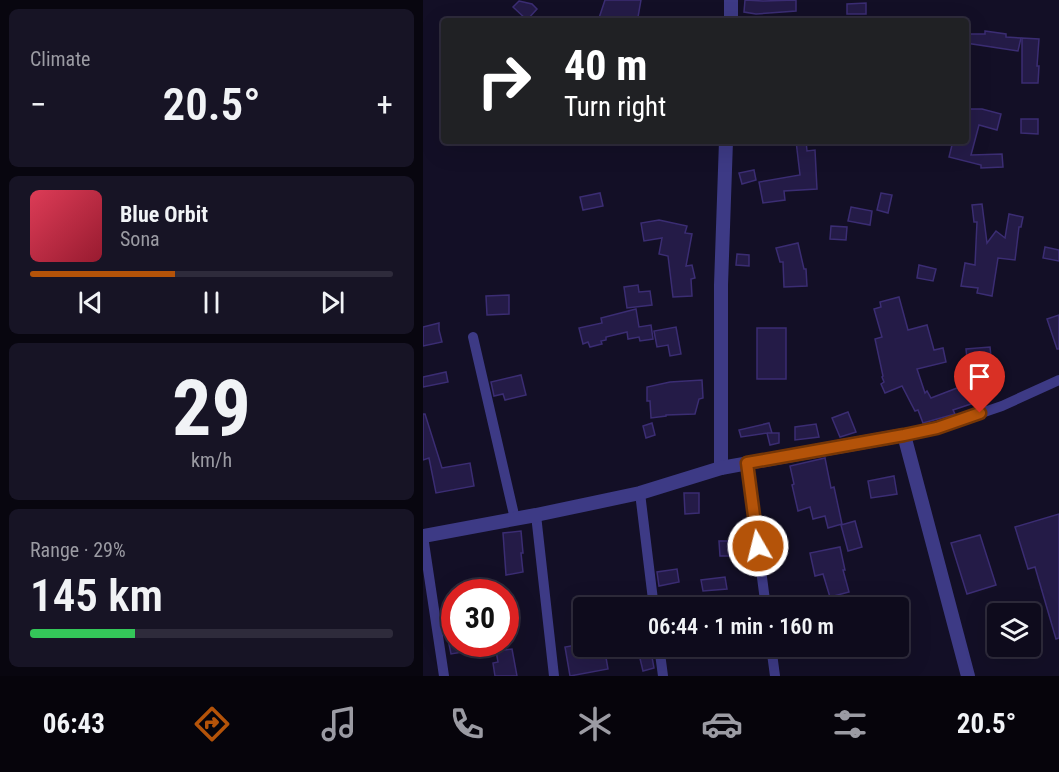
<!DOCTYPE html>
<meta charset="utf-8">
<style>
body{margin:0;font-family:"Roboto Condensed",sans-serif;background:#171425;color:#f1f3f6;height:100vh;display:flex;flex-direction:column;font-size:22px;white-space:nowrap}
*{box-sizing:border-box;margin:0}
p{font-size:20px;color:#9b9ba3}
.icon{flex:none;width:33px;height:33px;fill:none;stroke:currentColor;stroke-width:2;stroke-linecap:round;stroke-linejoin:round}
.map{position:relative;flex:1;overflow:hidden}
.side{display:flex;flex-direction:column;gap:9px;padding:9px;background:#08060f;width:423px}
.side>*{flex:none}
.hud{position:absolute;left:18px;top:18px;width:528px;height:126px;border-radius:6px;box-shadow:0 6px 24px #0002,0 0 0 2px #2e2b3b;background:#202124;color:#fff;overflow:hidden}
.buttons{position:absolute;left:564px;top:603px;display:grid;gap:12px}
.buttons a{display:grid;place-items:center;width:54px;height:54px;border-radius:6px;background:#0e0b1c;box-shadow:0 6px 24px #0002,0 0 0 2px #2e2b3b;font-size:30px}
.speed{position:absolute;left:18px;top:579px;display:flex;gap:12px;font-size:30px;font-weight:700;text-align:center}
.speed>*{display:grid;place-content:center;width:78px;height:78px;border-radius:50%;background:#0e0b1c;box-shadow:0 6px 24px #0002,0 0 0 2px #2e2b3b;line-height:1}
.speed .limit{border:9px solid #d22;background:#fff;color:#111}
.pin{position:absolute;display:grid;place-items:center;width:51px;height:51px;color:#fff;margin:-62px -26px;border-radius:50% 50% 50% 0;rotate:-45deg;box-shadow:0 0 6px #0007}
.pin .icon{rotate:45deg}
.me{position:absolute;width:66px;margin:-33px;rotate:352deg;stroke-linejoin:round;filter:drop-shadow(0 0 4px #0008)}
.turn{display:flex;align-items:center;gap:21px;height:126px;padding:0 24px;font-size:27px}
.turn .icon{width:78px;height:78px;stroke-width:2.5}
.turn b{display:block;font-size:42px;line-height:51px}
.big{font-size:45px;font-weight:600;line-height:1.1}
.side .card{flex:1;display:flex;flex-direction:column;justify-content:center;gap:9px;min-width:0;padding:0 21px;border-radius:9px;background:#171425}
.side .dial{align-items:center;gap:0}
.dial b{font-size:78px;line-height:1}
.song{display:flex;align-items:center;gap:18px}
.cover{width:72px;height:72px;border-radius:9px;background:linear-gradient(135deg,hsl(350 70% 55%),hsl(350 70% 35%))}
.played{height:6px;border-radius:3px;background:linear-gradient(90deg,#b45309 40%,#2e2b3b 40%)}
.keys{display:flex;justify-content:space-around;direction:ltr}
.heat{display:flex;justify-content:space-between;align-items:center;font-size:33px;direction:ltr}
.charge{height:9px;border-radius:4px;background:linear-gradient(90deg,#34c759 29%,#2e2b3b 0)}
.trip{position:absolute;left:150px;top:597px;width:336px;height:60px;border-radius:6px;background:#0e0b1c;box-shadow:0 6px 24px #0002,0 0 0 2px #2e2b3b;font-weight:600;line-height:60px;text-align:center}
.tabs{display:flex;height:96px;justify-content:space-around;align-items:center;background:#06040b;color:#9b9ba3}
.tabs .icon{width:42px;height:42px}
.tabs .on{color:#b45309}
.tabs b{font-size:27px;color:#f1f3f6}
main{display:flex;flex:1;min-height:0}
.map>svg:first-child{display:block}
.building{fill:#241b47;stroke:#3b2d73;stroke-width:1.5}
.lines{fill:none;stroke-linecap:round;stroke-linejoin:round}
.minor{stroke:#3d3a85;stroke-width:10}
.tertiary{stroke:#3d3a85;stroke-width:14}
.route-casing{stroke:#753606;stroke-width:15}
.route{stroke:#b45309;stroke-width:10}
</style>
<main>
<section class="side">
<div class="card"><p>Climate</p>
<div class="heat"><a>−</a><b class="big">20.5°</b><a>+</a></div>
</div>
<div class="card">
<div class="song"><i class="cover"></i><div><b>Blue Orbit</b><p>Sona</p></div></div>
<div class="played"></div>
<div class="keys"><svg class="icon" aria-label="previous" viewBox="0 0 24 24"><path d="M18 5L8 12l10 7zM5 5v14"/></svg><svg class="icon" aria-label="pause" viewBox="0 0 24 24"><path d="M8 5v14M16 5v14"/></svg><svg class="icon" aria-label="next" viewBox="0 0 24 24"><path d="M6 5l10 7-10 7zM19 5v14"/></svg></div>
</div>
<div class="card dial"><b>29</b><p>km/h</p></div>
<div class="card"><p>Range · 29%</p><b class="big">145 km</b><div class="charge"></div></div>
</section>
<div class="map">
<svg width="636" height="676" viewBox="0 0 636 676">
<rect width="100%" height="100%" fill="#130f26"/>
<g class="building">
<polygon points="182,0 218,0 215,17 209,17 209,21 175,21"/>
<polygon points="322,0 340,1 373,0 373,11 333,14 321,12"/>
<polygon points="96,1 109,4 114,9 104,20 90,7"/>
<polygon points="443,3 443,14 424,14 424,4"/>
<polygon points="562,31 583,34 583,37 598,38 595,51 543,43 543,34 562,34"/>
<polygon points="599,38 616,39 614,66 616,66 615,83 599,83"/>
<polygon points="545,109 559,109 578,114 574,130 556,125 548,155 579,154 580,167 558,168 558,165 526,157 530,141 543,141 543,113 545,113"/>
<polygon points="598,119 615,119 615,134 598,133"/>
<polygon points="373,141 383,141 384,151 392,150 394,189 361,191 362,200 340,203 336,182 377,175"/>
<polygon points="331,170 333,180 319,184 316,173"/>
<polygon points="177,193 180,206 160,210 157,197"/>
<polygon points="458,193 469,195 465,213 454,210"/>
<polygon points="559,204 564,243 573,231 582,238 586,214 600,217 598,227 596,227 592,260 575,258 569,296 554,293 555,288 538,286 542,263 552,265 554,222 551,222 549,205"/>
<polygon points="428,207 449,211 447,225 425,221"/>
<polygon points="236,220 264,226 262,233 269,234 263,266 269,265 272,278 268,279 269,296 250,297 245,256 236,254 239,238 221,241 218,223"/>
<polygon points="408,226 424,227 423,240 407,239"/>
<polygon points="375,243 381,269 383,269 384,286 361,287 360,262 357,262 353,248"/>
<polygon points="622,247 636,250 636,261 620,258"/>
<polygon points="314,254 326,255 326,266 313,265"/>
<polygon points="496,265 513,269 510,281 494,278"/>
<polygon points="215,285 216,292 227,291 229,305 204,308 201,287"/>
<polygon points="86,295 86,314 64,315 63,296"/>
<polygon points="476,297 485,330 504,325 511,350 520,348 523,362 494,369 502,393 504,391 508,398 547,383 550,392 560,389 563,399 530,410 532,414 500,423 495,410 492,411 479,386 462,393 458,384 461,382 459,377 460,376 452,339 459,337 451,309 458,307 457,302"/>
<polygon points="213,309 216,327 228,325 230,339 217,341 216,337 205,339 204,332 183,337 183,340 178,341 179,344 167,347 165,342 160,344 156,328 179,323 178,318"/>
<polygon points="636,315 636,349 634,349 624,319"/>
<polygon points="16,323 16,330 19,342 0,346 0,327"/>
<polygon points="253,327 258,354 247,356 245,345 234,347 231,331"/>
<rect x="334" y="328" width="29" height="51"/>
<polygon points="567,347 569,366 545,368 543,349"/>
<polygon points="23,372 25,382 0,387 0,377"/>
<polygon points="98,375 103,395 82,400 80,394 71,396 68,382"/>
<polygon points="279,380 280,398 276,399 272,414 243,415 243,416 228,418 227,401 224,401 224,387 247,382"/>
<polygon points="425,412 433,432 417,437 409,418"/>
<polygon points="0,414 2,414 19,468 47,463 51,486 13,493 6,458 0,460"/>
<polygon points="229,423 232,435 223,438 220,426"/>
<polygon points="346,423 349,433 344,433 356,433 356,443 347,445 344,433 318,437 316,430"/>
<polygon points="393,424 396,437 372,440 372,427"/>
<polygon points="402,458 408,488 411,487 419,524 405,528 402,516 390,519 387,507 375,511 369,485 371,484 367,466"/>
<polygon points="471,476 474,494 448,498 445,481"/>
<polygon points="261,493 276,493 276,513 262,514"/>
<polygon points="636,514 636,638 633,639 612,567 605,569 592,527"/>
<polygon points="432,521 439,547 425,551 418,525"/>
<polygon points="98,531 100,553 98,553 100,572 83,575 80,533"/>
<polygon points="557,535 573,585 544,594 528,543"/>
<polygon points="296,541 318,541 319,556 297,556"/>
<polygon points="417,547 422,570 420,570 426,592 407,597 400,574 392,576 387,553"/>
<polygon points="254,569 256,582 236,586 234,572"/>
<polygon points="302,577 304,589 280,591 278,580"/>
<polygon points="26,644 57,644 58,649 28,654"/>
<polygon points="160,644 160,646 181,646 185,669 147,676 142,647"/>
<polygon points="214,646 227,646 231,668 220,671"/>
<polygon points="89,649 94,676 72,676 70,663 75,662 73,651"/>
</g>
<g class="lines">
<g class="minor">
<polyline points="50,337 92,519"/>
<polyline points="481,435 514,428 579,406 636,380"/>
<polyline points="324,463 343,608"/>
<polyline points="217,493 231,608"/>
<polyline points="113,515 131,676"/>
<polyline points="0,536 21,676"/>
<polyline points="236,646 240,676"/>
<polyline points="348,646 352,676"/>
</g>
<g class="tertiary">
<polyline points="308,21 308,0"/>
<polyline points="298,468 298,285 303,141"/>
<polyline points="0,536 113,515 217,493 298,468 481,435 545,676"/>
</g>
</g>
<g class="lines">
<defs>
<polyline id="route" points="335,546 324,463 481,435 514,428 557,413"/>
</defs>
<use href="#route" class="route-casing"/>
<use href="#route" class="route"/>
</g>
</svg>
<div class="buttons">
<a><svg class="icon" aria-label="layers" viewBox="0 0 24 24"><path d="M12 4l9 5-9 5-9-5zM3 14l9 5 9-5"/></svg></a>
</div>
<div class="speed"><div class="limit">30</div></div>
<div class="pin" style="left:557px;top:413px;background:#d93025"><svg class="icon" aria-label="arrive" viewBox="0 0 24 24"><path d="M6 21V4h12l-3 4 3 4H6"/></svg></div>
<svg class="me" style="left:335px;top:546px" viewBox="-20 -20 40 40"><circle r="17" fill="#b45309" stroke="#fff" stroke-width="3"/><path d="M0-11L8 9 0 5-8 9z" fill="#fff"/></svg>
<div class="trip">06:44 · 1 min · 160 m</div>
<div class="hud">
<div class="turn"><svg class="icon" aria-label="right" viewBox="0 0 24 24"><path d="M7 20v-9h11M14 6l5 5-5 5"/></svg><div><b>40 m</b>Turn right</div></div>
</div>
</div>
</main>
<nav class="tabs">
<b>06:43</b>
<svg class="icon on" aria-label="directions" viewBox="0 0 24 24"><path d="M12 3l9 9-9 9-9-9zM9 14v-3h6M13 9l2 2-2 2"/></svg>
<svg class="icon" aria-label="music" viewBox="0 0 24 24"><path d="M9 18V5l10-2v13"/><circle cx="6" cy="18" r="3"/><circle cx="16" cy="16" r="3"/></svg>
<svg class="icon" aria-label="phone" viewBox="0 0 24 24"><path d="M5 4h4l2 5-3 2q2 4 5 5l2-3 5 2v4C11 20 4 13 5 4z"/></svg>
<svg class="icon" aria-label="climate" viewBox="0 0 24 24"><path d="M12 3v18M4 7l16 10M4 17L20 7"/></svg>
<svg class="icon" aria-label="car" viewBox="0 0 24 24"><path d="M5 17H2v-5l4-1 3-4h7l3 4 3 1v5h-3M9 17h6M6 11h13"/><circle cx="7" cy="17" r="2"/><circle cx="17" cy="17" r="2"/></svg>
<svg class="icon" aria-label="filters" viewBox="0 0 24 24"><path d="M4 7h16M4 17h16"/><circle cx="9" cy="7" r="2"/><circle cx="15" cy="17" r="2"/></svg>
<b>20.5°</b>
</nav>
